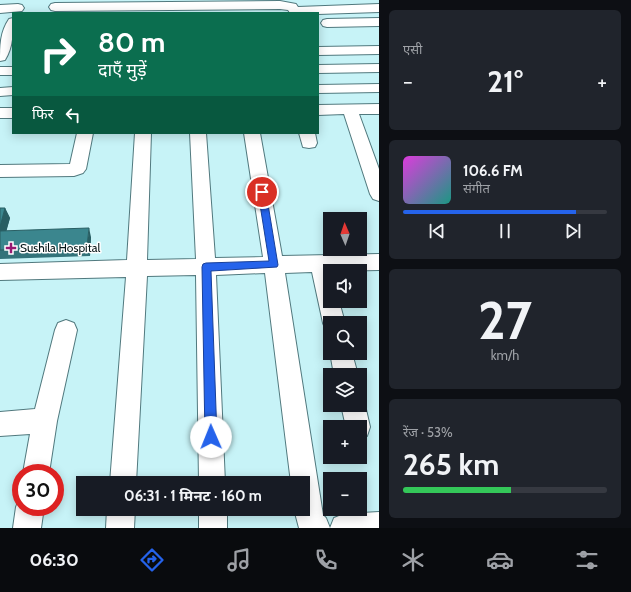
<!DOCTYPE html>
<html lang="hi">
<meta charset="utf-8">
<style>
body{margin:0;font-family:Cabin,"Noto Sans Devanagari",sans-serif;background:#20242c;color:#f1f3f6;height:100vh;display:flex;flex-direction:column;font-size:15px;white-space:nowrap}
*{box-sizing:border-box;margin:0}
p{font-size:13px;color:#9ea1a6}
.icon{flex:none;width:22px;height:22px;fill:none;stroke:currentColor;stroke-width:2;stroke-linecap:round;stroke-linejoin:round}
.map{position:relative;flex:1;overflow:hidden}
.details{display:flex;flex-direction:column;gap:10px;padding:10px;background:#0d0f14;width:252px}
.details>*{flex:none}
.banner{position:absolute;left:12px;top:12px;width:307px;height:122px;border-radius:0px;box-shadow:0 2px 10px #0003;background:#0b6e4f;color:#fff;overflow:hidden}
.needle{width:26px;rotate:358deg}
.buttons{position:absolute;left:323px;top:212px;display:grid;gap:8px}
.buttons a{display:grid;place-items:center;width:44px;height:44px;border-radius:0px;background:#171b24;box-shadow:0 2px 10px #0003;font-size:20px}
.speed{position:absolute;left:12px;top:464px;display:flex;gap:8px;font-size:20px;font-weight:700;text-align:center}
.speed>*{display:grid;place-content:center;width:52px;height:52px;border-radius:50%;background:#171b24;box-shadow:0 2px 10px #0003;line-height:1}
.speed .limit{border:6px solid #d22;background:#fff;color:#111}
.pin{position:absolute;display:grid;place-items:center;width:34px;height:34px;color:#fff;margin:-17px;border:2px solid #fff;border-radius:50%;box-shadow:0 1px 4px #0007}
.me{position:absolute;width:44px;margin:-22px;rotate:359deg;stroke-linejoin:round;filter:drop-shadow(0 0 3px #0008)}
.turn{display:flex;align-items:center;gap:14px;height:84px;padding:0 20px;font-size:18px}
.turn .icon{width:52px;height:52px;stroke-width:2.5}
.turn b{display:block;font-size:28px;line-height:34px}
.then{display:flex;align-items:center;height:38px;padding:0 20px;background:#0003;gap:8px;font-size:15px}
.big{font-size:30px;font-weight:700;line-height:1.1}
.details .tile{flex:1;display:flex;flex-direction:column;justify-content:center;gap:6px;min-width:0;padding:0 14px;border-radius:6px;background:#20242c}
.details .dial{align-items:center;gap:0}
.dial b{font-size:52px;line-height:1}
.song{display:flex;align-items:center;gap:12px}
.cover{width:48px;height:48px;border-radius:6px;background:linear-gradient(135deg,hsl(300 70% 55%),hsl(170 70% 35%))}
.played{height:4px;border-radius:2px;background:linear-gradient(90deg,#2563eb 85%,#363941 85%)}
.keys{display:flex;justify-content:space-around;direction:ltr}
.heat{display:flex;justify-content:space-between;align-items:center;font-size:22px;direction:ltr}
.charge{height:6px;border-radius:3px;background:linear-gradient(90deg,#34c759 53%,#363941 0)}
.trip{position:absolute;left:76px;top:476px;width:234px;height:40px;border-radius:0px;background:#171b24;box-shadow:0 2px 10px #0003;font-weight:700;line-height:40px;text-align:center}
.tabs{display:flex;height:64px;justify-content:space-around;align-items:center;background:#090b0e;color:#9ea1a6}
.tabs .icon{width:28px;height:28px}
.tabs .selected{color:#2563eb}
.tabs b{font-size:18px;color:#f1f3f6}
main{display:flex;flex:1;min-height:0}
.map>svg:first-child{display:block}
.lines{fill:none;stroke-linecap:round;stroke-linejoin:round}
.minor-casing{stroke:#51797e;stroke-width:2}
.minor{fill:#fff;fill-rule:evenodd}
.wall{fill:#33737a}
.shaded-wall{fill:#295e63}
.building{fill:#3b868e;stroke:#295e63}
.route{fill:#2563eb;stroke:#184099}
.poi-dot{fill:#961871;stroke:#fff;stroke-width:1.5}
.labels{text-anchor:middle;stroke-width:3;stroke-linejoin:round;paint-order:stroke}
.poi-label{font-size:12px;fill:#061618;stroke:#fff;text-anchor:start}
</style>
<main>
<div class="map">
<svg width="379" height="528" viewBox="0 0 379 528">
<rect width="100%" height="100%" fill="#c7f3f7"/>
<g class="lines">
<defs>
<g id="minor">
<polygon points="280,1 296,4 298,7 379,4 379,12 318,14 290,13 288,10 280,9 55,11 51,10 49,7 51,4 55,3"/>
<polygon points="18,4 22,5 24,8 22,11 0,13 0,5"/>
<path d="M13,18c0,15 0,29 -8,42l-5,1c0,-15 0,-29 9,-42z"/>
<polygon points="379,18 379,26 327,27 323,26 321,23 323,20 327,19"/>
<polygon points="379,46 379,54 318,55 318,47"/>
<polygon points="379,64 379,72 318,73 318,65"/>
<rect x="0" y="67" width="13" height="8"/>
<polygon points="379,84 379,92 318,93 318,85"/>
<polygon points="13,87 13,95 0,96 0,88"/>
<polygon points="379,104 379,114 359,114 379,169 379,201 373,199 370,194 344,114 318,115 318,105"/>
<rect x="0" y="108" width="13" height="10"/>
<polygon points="77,133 93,133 86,169 83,173 74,176 0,177 0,165 70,164"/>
<polygon points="135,133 151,133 147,260 196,259 190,133 206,133 215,258 263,257 244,133 260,133 282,256 379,254 379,270 330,271 330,301 339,301 345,323 330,323 330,331 326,330 323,323 312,272 285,273 323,515 326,518 330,528 334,518 344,514 379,512 379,528 299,528 294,509 303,509 303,483 291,483 265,273 216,275 225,483 199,483 196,275 147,276 136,483 110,483 126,277 0,280 0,264 127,260"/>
<polygon points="299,133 315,133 317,143 315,147 309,148 303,147"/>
<polygon points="66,320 74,323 77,330 57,421 49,473 23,473 30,434 0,436 0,412 35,409 55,330 58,323"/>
<polygon points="330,352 352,353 358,375 334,375"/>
<polygon points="360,396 365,405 370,427 367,436 360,439 360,427 346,427 341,405 360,405"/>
<polygon points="20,497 21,507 44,507 41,528 13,528 16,507"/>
<polygon points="107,509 135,509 134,528 106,528"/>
<rect x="199" y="509" width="28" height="19"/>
</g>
</defs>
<use href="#minor" class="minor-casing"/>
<use href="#minor" class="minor"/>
</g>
<polygon class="wall" points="0,208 5,208 10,218 6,231 91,237 90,256 0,259"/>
<g class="shaded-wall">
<polygon points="5,208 10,218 4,240 0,233 0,227"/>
<polygon points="89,228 91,237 90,256 87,247"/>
</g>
<g class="building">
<polygon points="0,208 5,208 0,227"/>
<polygon points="89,228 87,247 0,250 0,231"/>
</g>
<polygon class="route" points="262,189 266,192 278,265 277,267 211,271 217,437 215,441 211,442 207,441 205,437 202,267 203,264 206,263 269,261 258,192"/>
<path class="poi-dot" d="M9 242h4v4h4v4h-4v4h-4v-4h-4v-4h4z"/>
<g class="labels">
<g class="poi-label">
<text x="20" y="252">Sushila Hospital</text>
</g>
</g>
</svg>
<div class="buttons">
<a><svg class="needle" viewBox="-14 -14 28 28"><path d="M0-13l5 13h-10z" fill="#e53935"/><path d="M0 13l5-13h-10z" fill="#9ea1a6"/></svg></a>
<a><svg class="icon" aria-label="sound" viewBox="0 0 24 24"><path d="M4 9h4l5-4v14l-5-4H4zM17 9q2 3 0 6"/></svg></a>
<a><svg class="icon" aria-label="search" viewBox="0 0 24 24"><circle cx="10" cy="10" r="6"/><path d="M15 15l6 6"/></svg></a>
<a><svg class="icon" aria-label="layers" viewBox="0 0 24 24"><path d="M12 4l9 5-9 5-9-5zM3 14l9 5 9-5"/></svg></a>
<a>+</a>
<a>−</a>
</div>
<div class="speed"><div class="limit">30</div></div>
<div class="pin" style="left:262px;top:192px;background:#d93025"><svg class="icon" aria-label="arrive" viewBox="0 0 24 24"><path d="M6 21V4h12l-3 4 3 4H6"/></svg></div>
<svg class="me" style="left:211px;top:437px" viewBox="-20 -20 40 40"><circle r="19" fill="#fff"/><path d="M0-13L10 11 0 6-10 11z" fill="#2563eb"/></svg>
<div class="trip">06:31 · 1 मिनट · 160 m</div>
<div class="banner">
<div class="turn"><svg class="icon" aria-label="right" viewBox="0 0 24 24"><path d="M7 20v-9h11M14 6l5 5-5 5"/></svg><div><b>80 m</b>दाएँ मुड़ें</div></div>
<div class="then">फिर<svg class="icon" aria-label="left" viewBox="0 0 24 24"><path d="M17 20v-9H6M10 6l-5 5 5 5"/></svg></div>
</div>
</div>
<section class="details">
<div class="tile"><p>एसी</p>
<div class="heat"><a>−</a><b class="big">21°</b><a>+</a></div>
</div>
<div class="tile">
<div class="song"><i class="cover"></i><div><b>106.6 FM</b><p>संगीत</p></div></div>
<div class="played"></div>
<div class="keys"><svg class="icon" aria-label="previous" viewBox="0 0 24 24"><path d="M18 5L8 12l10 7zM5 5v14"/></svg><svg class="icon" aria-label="pause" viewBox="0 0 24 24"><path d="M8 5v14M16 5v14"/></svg><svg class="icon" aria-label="next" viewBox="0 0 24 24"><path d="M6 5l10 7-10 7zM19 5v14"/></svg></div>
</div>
<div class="tile dial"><b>27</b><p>km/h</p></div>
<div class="tile"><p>रेंज · 53%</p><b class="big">265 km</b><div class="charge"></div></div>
</section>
</main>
<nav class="tabs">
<b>06:30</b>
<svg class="icon selected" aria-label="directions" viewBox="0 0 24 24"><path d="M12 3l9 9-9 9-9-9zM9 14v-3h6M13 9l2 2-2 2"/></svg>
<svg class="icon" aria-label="music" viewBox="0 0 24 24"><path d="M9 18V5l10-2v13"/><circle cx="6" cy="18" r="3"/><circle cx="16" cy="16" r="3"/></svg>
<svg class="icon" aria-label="phone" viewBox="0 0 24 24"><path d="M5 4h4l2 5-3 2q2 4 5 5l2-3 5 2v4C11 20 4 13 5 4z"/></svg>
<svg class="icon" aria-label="climate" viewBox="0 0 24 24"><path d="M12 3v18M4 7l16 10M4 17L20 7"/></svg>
<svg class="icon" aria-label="car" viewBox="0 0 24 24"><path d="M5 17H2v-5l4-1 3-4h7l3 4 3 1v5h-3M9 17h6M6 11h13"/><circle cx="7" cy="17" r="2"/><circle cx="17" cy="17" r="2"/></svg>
<svg class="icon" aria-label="filters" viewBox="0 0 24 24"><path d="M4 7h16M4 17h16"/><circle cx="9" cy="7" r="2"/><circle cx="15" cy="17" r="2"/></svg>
</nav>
